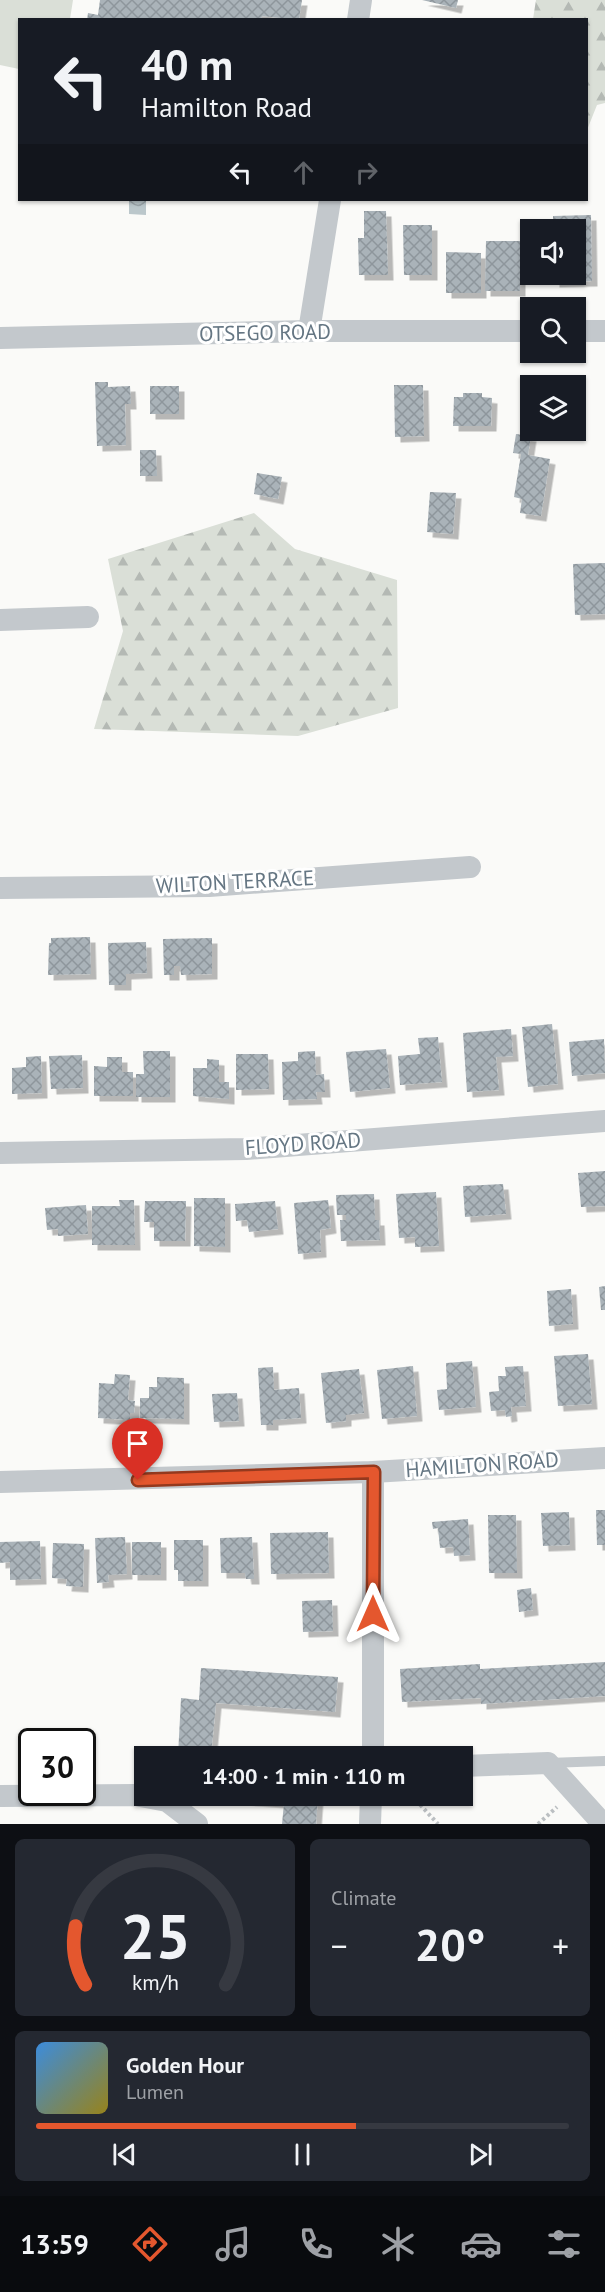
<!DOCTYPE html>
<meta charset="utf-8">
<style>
body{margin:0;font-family:"PT Sans",sans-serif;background:#242831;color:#f1f3f6;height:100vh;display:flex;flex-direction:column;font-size:22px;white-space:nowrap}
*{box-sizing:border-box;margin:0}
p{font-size:20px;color:#9ea1a6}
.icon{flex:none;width:33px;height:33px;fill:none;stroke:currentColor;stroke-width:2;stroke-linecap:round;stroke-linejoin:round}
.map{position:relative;height:1824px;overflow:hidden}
.sheet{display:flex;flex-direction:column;gap:15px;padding:15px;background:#0d0f14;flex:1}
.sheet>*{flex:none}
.hud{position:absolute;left:18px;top:18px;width:570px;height:183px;border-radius:0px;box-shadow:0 2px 4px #0004;background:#171b24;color:#f1f3f6;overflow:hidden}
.tools{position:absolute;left:520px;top:219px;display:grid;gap:12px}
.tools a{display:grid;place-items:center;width:66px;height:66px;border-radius:0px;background:#171b24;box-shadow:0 2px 4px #0004;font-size:30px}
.speed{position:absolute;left:18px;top:1728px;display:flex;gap:12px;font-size:30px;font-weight:700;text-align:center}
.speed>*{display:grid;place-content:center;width:78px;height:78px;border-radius:50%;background:#171b24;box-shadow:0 2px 4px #0004;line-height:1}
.speed .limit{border:3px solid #111;border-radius:9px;background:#fff;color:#111}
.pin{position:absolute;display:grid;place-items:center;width:51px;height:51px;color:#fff;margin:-62px -26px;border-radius:50% 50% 50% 0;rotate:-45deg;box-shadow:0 0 6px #0007}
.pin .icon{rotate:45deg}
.me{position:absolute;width:66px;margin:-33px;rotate:0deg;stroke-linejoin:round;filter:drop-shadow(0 0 4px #0008)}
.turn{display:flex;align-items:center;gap:21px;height:126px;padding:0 24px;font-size:27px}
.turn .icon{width:78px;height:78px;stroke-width:2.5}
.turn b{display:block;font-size:42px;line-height:51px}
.lanes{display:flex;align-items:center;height:57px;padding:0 24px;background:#0003;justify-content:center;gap:30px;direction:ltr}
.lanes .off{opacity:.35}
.big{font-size:45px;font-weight:800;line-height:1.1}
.sheet .card{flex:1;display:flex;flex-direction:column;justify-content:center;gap:9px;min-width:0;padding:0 21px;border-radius:9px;background:#242831}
.sheet .dial{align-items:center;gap:0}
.dial svg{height:156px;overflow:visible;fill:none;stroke:#363941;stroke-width:7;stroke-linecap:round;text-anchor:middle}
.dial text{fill:#f1f3f6;stroke:none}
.song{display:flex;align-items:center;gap:18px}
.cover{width:72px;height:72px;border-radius:9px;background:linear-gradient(135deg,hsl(210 70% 55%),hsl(50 70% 35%))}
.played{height:6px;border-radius:3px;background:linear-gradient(90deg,#e4572e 60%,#363941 60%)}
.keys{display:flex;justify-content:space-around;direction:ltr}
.heat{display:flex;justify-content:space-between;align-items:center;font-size:33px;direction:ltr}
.sheet .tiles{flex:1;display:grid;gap:15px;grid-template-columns:1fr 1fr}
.card:last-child{grid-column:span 2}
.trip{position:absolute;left:134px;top:1746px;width:339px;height:60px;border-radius:0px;background:#171b24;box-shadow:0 2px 4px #0004;font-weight:800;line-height:60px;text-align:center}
.tabs{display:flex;height:96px;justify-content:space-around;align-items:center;background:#090b0e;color:#9ea1a6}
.tabs .icon{width:42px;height:42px}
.tabs .selected{color:#e4572e}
.tabs b{font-size:27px;color:#f1f3f6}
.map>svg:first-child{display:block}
.forest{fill:url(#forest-firs)}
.garden{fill:#dadfd7}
.water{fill:url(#water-waves)}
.building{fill:url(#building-cross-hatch);filter:url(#shadow)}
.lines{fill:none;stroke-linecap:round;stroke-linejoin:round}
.path{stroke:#bbbfc2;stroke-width:4;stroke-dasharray:3 3;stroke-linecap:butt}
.lane{stroke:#c3c8cc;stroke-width:10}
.street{stroke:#c3c8cc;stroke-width:22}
.route-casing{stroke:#94391e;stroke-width:15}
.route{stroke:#e4572e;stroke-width:10}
.labels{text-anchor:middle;stroke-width:6;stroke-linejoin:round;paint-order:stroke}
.street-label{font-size:21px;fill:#657683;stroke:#fff}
</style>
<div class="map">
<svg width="605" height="1824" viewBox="0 0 605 1824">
<defs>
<pattern id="forest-firs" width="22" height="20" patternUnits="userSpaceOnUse" patternTransform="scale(1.5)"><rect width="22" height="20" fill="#dadfd7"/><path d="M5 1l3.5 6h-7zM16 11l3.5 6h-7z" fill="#b4b9b4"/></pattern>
<pattern id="water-waves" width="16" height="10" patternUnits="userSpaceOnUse" patternTransform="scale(1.5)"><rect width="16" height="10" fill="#bbc7cb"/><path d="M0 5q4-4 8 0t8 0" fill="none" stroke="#9ca6aa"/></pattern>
<pattern id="building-cross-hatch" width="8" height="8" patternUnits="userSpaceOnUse" patternTransform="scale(1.5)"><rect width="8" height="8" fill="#aab3b9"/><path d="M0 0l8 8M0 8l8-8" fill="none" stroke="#8e969c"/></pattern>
<filter id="shadow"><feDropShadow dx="5.5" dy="5.5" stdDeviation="0" flood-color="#0004"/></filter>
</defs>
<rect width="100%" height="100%" fill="#fafaf8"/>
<g class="forest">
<polygon points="536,0 605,0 605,103 597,105 587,130 586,20 533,19"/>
<polygon points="254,513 295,549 397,580 398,708 298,736 94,729 123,631 108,559"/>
</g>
<polygon class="garden" points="0,0 73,0 70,19 20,20 19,69 0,65"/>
<polygon class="water" points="129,200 146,200 146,215 129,214"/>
<g class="building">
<polygon points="100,0 302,0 299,20 262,16 261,20 87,20 88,13 98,15"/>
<polygon points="422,0 458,0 456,8"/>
<polygon points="364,211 386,211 388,275 359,275 358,238 364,238"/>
<polygon points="591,215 592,281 554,282 554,274 576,274 576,230 553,230 553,216"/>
<polygon points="403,225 432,225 432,275 404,275"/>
<polygon points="486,241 520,241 520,291 485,291"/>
<polygon points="446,252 481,253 481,293 446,293"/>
<polygon points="95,382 108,382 108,387 130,386 131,404 125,404 126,445 97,446"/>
<polygon points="394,385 423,385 424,436 395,437"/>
<rect x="150" y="386" width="29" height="28"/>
<polygon points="463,393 482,393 482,397 492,398 491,426 453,426 454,397 463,397"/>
<polygon points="516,434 531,436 528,455 550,459 541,516 520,513 522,499 514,497 521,454 513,453"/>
<polygon points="140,450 156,450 157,476 140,476"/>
<polygon points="257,473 282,477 278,499 254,494"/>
<polygon points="430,492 456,493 453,534 427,532"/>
<polygon points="605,563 605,614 575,615 573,564"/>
<polygon points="90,937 91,974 48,975 49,943 51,943 51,938"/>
<polygon points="212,938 212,974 181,975 180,966 174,966 174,975 164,975 163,939"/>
<polygon points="146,942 147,973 126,974 126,985 109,985 108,943"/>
<polygon points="552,1024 558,1084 528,1087 522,1027"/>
<polygon points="511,1029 513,1056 496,1057 499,1090 467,1092 463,1033"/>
<polygon points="438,1037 442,1082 400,1085 398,1056 420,1054 418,1038"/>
<polygon points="604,1039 605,1073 572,1076 569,1042"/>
<polygon points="386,1049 390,1088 350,1092 346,1052"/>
<polygon points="143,1051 170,1051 170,1097 136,1097 136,1074 144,1074"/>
<polygon points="315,1051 316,1075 324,1074 325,1092 316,1092 317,1099 283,1100 282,1062 298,1061 298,1052"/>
<polygon points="236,1054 268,1054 269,1089 236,1090"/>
<polygon points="82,1055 83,1088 51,1089 49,1056"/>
<polygon points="41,1056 42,1093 12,1094 12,1068 26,1067 26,1057"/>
<polygon points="107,1057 122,1057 122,1072 133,1072 133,1096 94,1096 94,1066 107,1067"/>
<polygon points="207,1059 219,1060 219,1082 229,1082 229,1099 193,1096 193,1068 207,1068"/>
<polygon points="605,1171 605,1206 581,1207 578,1173"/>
<polygon points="503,1184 506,1214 465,1217 463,1186"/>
<polygon points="436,1192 439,1246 415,1247 415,1237 399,1238 396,1194"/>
<polygon points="374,1194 375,1220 379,1220 380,1240 341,1241 340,1220 346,1220 346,1215 337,1215 336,1195"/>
<polygon points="194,1198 225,1198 225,1247 194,1246"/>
<polygon points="119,1200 134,1200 135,1245 92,1245 92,1206 120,1206"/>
<polygon points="328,1200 331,1228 320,1230 321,1252 298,1254 294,1203"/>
<polygon points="145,1201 186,1201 185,1241 154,1241 154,1222 144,1222"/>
<polygon points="275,1201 278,1229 249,1232 247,1220 236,1221 235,1204"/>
<polygon points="86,1205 88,1234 58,1236 58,1229 47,1230 45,1208"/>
<polygon points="605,1286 605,1310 601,1310 599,1287"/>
<polygon points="571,1289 573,1324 549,1326 547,1291"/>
<polygon points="588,1354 592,1404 558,1406 554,1356"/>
<polygon points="472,1361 476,1407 439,1410 437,1390 447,1389 446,1363"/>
<polygon points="413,1366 417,1416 382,1419 377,1370"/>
<polygon points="523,1366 526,1406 511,1407 512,1416 506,1417 505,1410 491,1411 489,1392 499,1391 498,1376 506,1376 505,1367"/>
<polygon points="273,1367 274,1390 299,1388 301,1418 273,1420 273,1425 261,1425 258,1368"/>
<polygon points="359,1369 364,1413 346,1415 346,1421 326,1423 321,1373"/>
<polygon points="115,1374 130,1375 128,1400 135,1401 134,1413 130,1413 130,1420 98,1418 99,1383 114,1384"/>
<polygon points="157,1377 184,1378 184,1419 140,1418 140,1398 149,1398 149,1387 157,1387"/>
<polygon points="237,1393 239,1421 214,1422 212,1394"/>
<polygon points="596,1510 605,1510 605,1545 597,1545"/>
<polygon points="569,1512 570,1545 543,1546 541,1513"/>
<polygon points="488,1515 516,1515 517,1573 489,1573"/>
<polygon points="468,1519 470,1555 454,1556 453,1547 440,1548 438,1528 433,1529 432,1522"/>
<polygon points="328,1532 329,1573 271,1574 270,1533"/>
<polygon points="125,1537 127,1574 108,1575 109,1582 97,1583 95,1538"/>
<polygon points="252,1537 254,1579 246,1579 245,1573 221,1573 220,1538"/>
<polygon points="174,1540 203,1540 203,1581 178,1581 178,1570 174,1570"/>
<polygon points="40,1541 41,1579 10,1580 10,1562 0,1563 0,1542"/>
<rect x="132" y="1542" width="29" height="33"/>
<polygon points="53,1543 84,1544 83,1587 66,1586 67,1579 52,1578"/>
<polygon points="531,1588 533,1610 519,1612 517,1590"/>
<polygon points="332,1600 333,1631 303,1632 302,1601"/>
<polygon points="605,1662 605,1696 481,1704 481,1698 402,1702 400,1669 480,1664 480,1669"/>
<polygon points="201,1668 338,1677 335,1712 216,1703 211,1756 178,1756 181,1698 199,1700"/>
<polygon points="206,1796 318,1796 316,1824 282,1824 284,1803 206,1797"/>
</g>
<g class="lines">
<g class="path">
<polyline points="412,1796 438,1824"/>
<polyline points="538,1824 557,1807"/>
</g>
<polyline class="lane" points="548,1763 605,1761"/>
<g class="street">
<polyline points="358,20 361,0"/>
<polyline points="309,331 330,200"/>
<polyline points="576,331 605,331"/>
<polyline points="0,338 309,331 531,331"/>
<polyline points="0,620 88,617"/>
<polyline points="0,888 209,886 470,867"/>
<polyline points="0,1153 246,1149 605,1121"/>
<polyline points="0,1482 373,1472 605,1458"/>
<polyline points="373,1756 373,1472"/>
<polyline points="462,1766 548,1763 603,1824"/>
<polyline points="0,1796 135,1795 167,1801 197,1824"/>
<polyline points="370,1824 371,1796"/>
</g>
</g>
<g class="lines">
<defs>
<polyline id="route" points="138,1480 374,1472 373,1614"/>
</defs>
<use href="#route" class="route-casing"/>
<use href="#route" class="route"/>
</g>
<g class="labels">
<g class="street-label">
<text transform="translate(265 333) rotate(-1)" y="7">OTSEGO ROAD</text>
<text transform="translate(235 882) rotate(-3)" y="7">WILTON TERRACE</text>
<text transform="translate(303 1144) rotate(-4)" y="7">FLOYD ROAD</text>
<text transform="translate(482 1465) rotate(-4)" y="7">HAMILTON ROAD</text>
</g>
</g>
</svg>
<div class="tools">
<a><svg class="icon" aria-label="sound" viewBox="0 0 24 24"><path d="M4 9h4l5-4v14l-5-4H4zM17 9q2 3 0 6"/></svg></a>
<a><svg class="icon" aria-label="search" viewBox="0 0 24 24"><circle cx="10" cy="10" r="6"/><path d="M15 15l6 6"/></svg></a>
<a><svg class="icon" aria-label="layers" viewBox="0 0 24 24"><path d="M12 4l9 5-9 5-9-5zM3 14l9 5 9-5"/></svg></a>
</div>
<div class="speed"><div class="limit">30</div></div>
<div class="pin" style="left:138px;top:1480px;background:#d93025"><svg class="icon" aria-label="arrive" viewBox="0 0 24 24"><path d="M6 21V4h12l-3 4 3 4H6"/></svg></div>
<svg class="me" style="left:373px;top:1614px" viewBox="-20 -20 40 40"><path d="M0-17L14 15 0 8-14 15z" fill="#e4572e" stroke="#fff" stroke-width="4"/></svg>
<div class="trip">14:00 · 1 min · 110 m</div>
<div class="hud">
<div class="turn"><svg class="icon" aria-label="left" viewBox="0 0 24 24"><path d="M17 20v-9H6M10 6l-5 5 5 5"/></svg><div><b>40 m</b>Hamilton Road</div></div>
<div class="lanes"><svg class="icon" aria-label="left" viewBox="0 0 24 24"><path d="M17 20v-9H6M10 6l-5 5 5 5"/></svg><svg class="icon off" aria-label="ahead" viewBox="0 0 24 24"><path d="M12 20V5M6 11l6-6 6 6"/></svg><svg class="icon off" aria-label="right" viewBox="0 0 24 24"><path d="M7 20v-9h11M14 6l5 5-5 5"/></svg></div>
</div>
</div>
<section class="sheet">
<div class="tiles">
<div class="card dial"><svg viewBox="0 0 100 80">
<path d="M14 69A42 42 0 1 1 86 69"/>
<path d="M14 69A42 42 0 0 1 9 39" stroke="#e4572e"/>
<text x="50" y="56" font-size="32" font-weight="700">25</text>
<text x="50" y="72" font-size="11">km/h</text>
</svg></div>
<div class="card"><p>Climate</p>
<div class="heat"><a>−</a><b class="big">20°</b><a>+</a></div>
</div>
<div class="card">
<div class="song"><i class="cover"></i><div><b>Golden Hour</b><p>Lumen</p></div></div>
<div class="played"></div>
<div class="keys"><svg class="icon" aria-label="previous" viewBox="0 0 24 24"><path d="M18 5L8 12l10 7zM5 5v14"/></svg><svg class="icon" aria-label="pause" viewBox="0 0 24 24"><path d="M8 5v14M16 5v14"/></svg><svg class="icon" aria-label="next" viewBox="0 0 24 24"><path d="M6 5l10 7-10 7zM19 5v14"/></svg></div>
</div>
</div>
</section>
<nav class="tabs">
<b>13:59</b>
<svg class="icon selected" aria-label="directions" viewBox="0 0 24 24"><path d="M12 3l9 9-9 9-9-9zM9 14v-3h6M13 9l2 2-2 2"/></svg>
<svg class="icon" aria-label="music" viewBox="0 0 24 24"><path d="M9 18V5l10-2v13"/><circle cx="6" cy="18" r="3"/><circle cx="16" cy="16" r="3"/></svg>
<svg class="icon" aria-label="phone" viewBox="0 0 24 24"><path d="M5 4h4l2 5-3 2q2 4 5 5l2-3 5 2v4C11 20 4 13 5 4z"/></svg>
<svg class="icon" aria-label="climate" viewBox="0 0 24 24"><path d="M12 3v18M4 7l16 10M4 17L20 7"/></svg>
<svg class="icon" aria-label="car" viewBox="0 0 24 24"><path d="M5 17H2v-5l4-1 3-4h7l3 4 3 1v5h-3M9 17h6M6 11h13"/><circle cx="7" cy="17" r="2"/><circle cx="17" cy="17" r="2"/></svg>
<svg class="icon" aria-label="filters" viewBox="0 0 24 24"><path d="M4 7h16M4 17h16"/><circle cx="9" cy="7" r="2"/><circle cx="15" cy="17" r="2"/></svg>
</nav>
